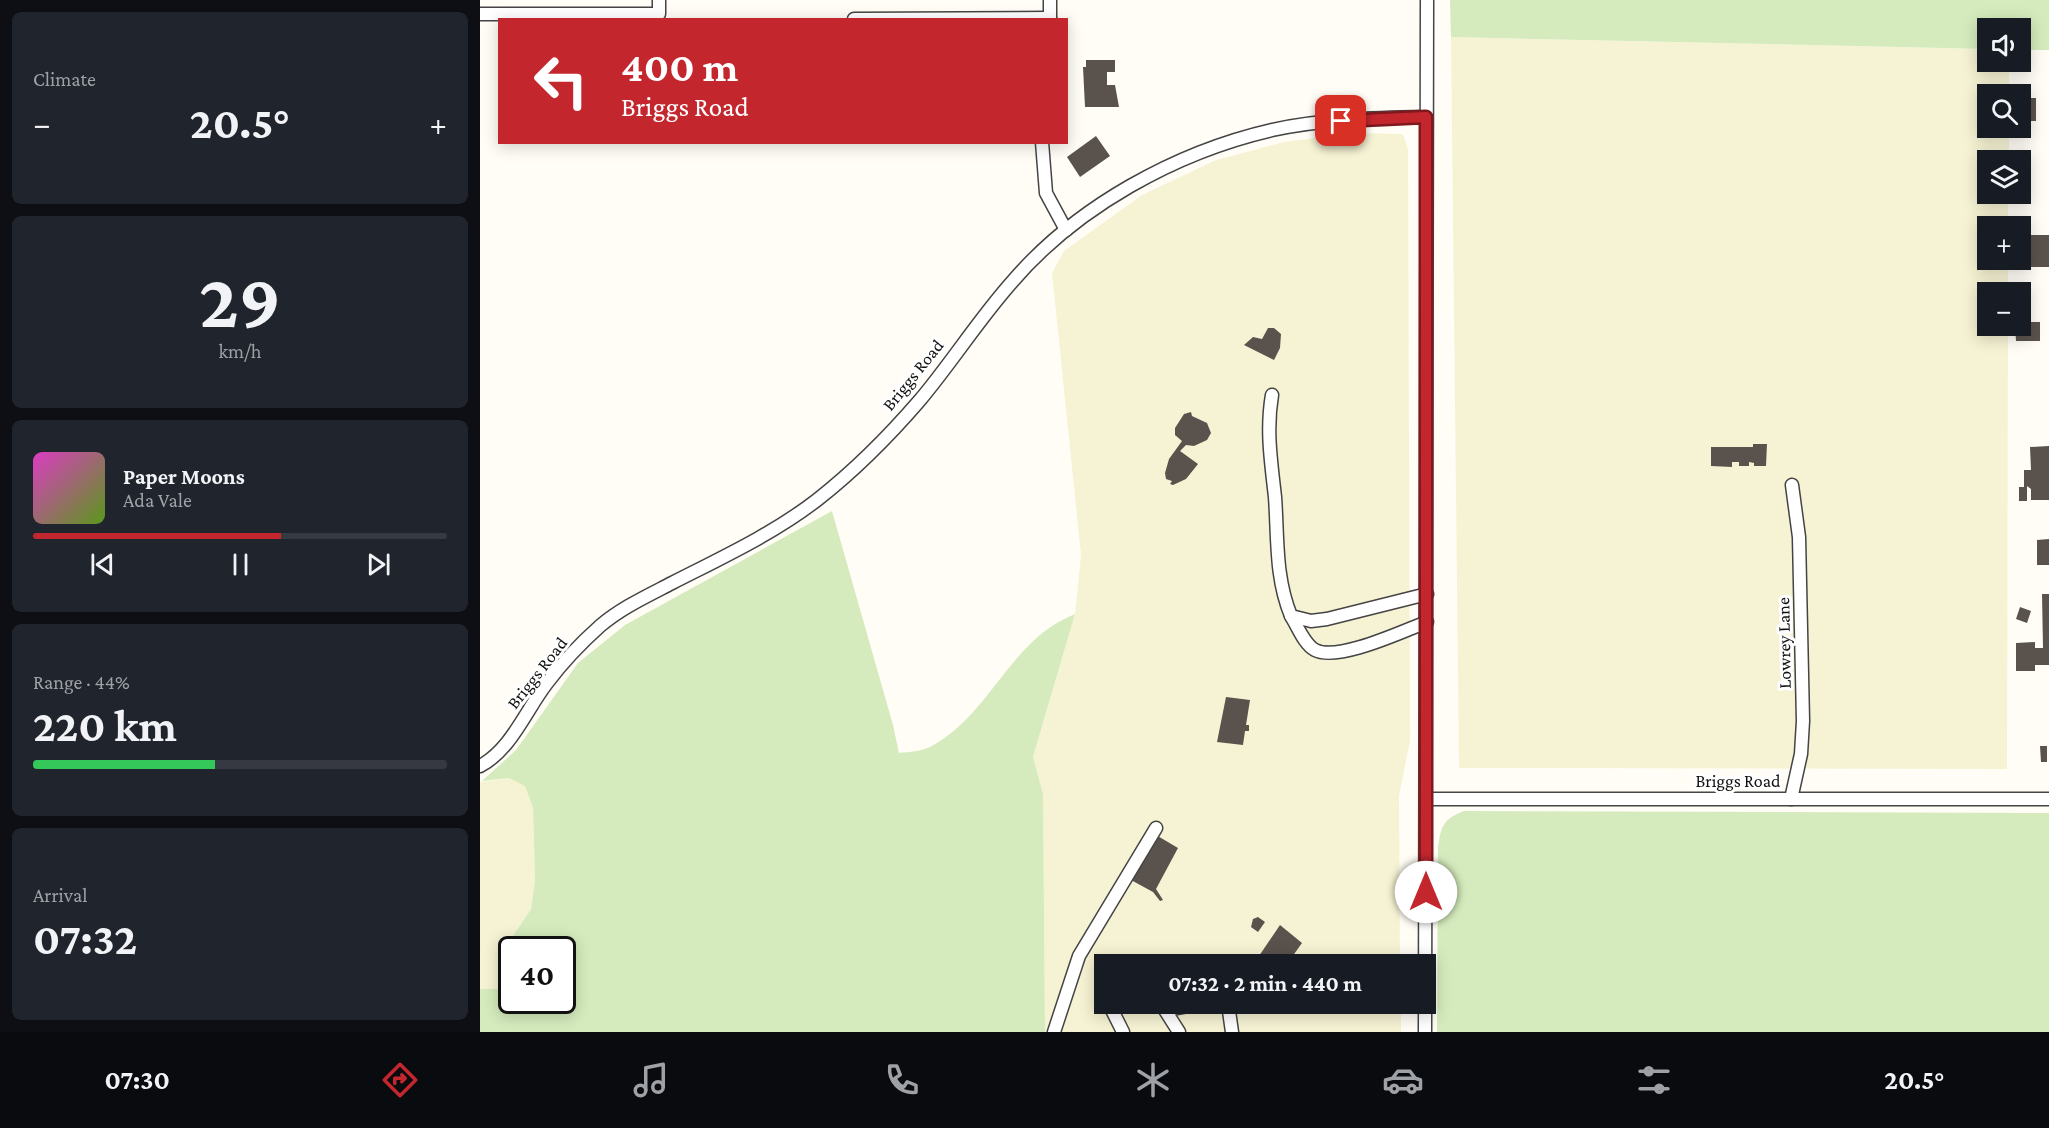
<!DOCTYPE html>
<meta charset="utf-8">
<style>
body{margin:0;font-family:"Crimson Pro",serif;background:#20242c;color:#f1f3f6;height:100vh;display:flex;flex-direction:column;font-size:22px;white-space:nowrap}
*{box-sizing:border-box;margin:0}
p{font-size:20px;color:#9ea1a6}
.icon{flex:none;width:33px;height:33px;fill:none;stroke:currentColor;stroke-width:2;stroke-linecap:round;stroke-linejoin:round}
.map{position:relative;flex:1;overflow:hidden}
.sheet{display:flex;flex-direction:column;gap:12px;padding:12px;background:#0d0f14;width:480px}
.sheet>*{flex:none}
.hud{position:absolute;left:18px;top:18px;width:570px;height:126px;border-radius:0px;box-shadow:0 3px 15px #0003;background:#c4262e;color:#fff;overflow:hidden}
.tools{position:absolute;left:1497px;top:18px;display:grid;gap:12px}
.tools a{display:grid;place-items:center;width:54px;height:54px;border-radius:0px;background:#171b24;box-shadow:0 3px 15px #0003;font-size:30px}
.speed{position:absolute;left:18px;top:936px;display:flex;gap:12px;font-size:30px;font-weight:700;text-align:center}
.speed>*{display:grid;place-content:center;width:78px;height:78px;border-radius:50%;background:#171b24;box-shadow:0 3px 15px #0003;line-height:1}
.speed .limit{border:3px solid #111;border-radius:9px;background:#fff;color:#111}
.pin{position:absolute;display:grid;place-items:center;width:51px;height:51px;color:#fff;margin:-26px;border-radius:12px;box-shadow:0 3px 9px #0006}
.me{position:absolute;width:66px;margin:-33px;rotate:0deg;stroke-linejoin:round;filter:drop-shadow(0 0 4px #0008)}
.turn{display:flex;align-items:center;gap:21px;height:126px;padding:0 24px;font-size:27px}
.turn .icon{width:78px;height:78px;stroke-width:2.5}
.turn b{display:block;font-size:42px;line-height:51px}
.big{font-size:45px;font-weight:700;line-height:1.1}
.sheet .tile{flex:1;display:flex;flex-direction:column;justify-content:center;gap:9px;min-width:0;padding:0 21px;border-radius:9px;background:#20242c}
.sheet .dial{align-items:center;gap:0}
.dial b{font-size:78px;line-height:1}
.song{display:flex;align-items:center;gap:18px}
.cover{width:72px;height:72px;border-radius:9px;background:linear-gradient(135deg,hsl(310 70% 55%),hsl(90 70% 35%))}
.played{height:6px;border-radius:3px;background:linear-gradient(90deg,#c4262e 60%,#363941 60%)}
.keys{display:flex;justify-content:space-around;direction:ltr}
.heat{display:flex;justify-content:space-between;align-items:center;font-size:33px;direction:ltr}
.charge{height:9px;border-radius:4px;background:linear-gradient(90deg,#34c759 44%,#363941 0)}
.trip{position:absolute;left:614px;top:954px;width:342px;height:60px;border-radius:0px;background:#171b24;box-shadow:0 3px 15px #0003;font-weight:700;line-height:60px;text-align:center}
.menu{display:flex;height:96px;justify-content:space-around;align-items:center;background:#090b0e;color:#9ea1a6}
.menu .icon{width:42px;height:42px}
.menu .selected{color:#c4262e}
.menu b{font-size:27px;color:#f1f3f6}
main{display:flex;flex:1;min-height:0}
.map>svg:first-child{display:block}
.farmland{fill:#f6f3d4}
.green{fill:#d5ebbd;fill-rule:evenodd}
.building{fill:#5a524d}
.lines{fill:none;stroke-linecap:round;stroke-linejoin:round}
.minor-casing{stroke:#444;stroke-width:15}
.minor{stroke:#fff;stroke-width:12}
.route-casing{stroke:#7f191e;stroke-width:15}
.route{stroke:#c4262e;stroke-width:10}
.labels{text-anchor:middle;stroke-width:6;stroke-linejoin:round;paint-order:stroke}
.street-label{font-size:18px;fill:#111;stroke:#fff}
</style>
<main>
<section class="sheet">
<div class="tile"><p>Climate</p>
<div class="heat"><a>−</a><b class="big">20.5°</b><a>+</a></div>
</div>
<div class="tile dial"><b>29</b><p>km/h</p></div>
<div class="tile">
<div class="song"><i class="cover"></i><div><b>Paper Moons</b><p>Ada Vale</p></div></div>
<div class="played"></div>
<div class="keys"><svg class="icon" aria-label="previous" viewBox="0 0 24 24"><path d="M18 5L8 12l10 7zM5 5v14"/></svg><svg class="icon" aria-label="pause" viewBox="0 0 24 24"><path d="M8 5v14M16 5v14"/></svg><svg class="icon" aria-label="next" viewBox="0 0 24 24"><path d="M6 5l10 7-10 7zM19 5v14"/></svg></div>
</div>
<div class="tile"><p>Range · 44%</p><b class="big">220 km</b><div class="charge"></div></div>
<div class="tile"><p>Arrival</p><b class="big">07:32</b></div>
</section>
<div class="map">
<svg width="1569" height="1032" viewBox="0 0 1569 1032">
<rect width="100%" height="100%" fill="#fffdf5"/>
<g class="farmland">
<polygon points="971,37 1507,49 1508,62 1529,62 1529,94 1508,94 1508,128 1529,128 1529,160 1508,160 1508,194 1528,194 1528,226 1508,226 1508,260 1528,260 1528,292 1508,292 1508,326 1528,326 1527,769 979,768"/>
<polygon points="875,133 923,134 928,149 930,741 919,796 920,964 624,964 624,1004 921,1004 921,1032 565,1032 563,794 553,757 595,614 601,555 572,273 584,251 662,195 736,160 804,142"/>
<polygon points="29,778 45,785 53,808 55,880 51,909 26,946 21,989 0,989 0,782"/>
</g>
<g class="green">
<polygon points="970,0 1569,0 1569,50 1541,50 1540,28 1508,28 1507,49 971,37"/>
<path d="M352,511l61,214 6,28c10,-1 23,-2 31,-6 60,-31 80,-108 145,-133l-42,143 10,37 2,238h-565v-43h21l5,-43 25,-37 4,-29 -2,-72 -8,-22 -16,-8 -27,3 34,-31 62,-87 47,-38zM32,950h50v50h-50z"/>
<path d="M984,811l585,2v219h-612l1,-185c3,-21 5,-28 26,-36z"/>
</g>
<g class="building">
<polygon points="606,60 635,60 635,72 627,72 627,85 635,85 639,107 605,107 603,67 606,67"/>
<rect x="1540" y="98" width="16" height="23"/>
<polygon points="616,136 630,156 600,177 587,157"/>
<rect x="1543" y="235" width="26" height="32"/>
<polygon points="1540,322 1560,322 1560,341 1536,341 1535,326 1540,326"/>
<polygon points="788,328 794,328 801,334 800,348 794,360 764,345 773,337 782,339"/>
<polygon points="711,412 712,416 727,423 731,433 727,440 714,446 706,445 700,451 718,464 706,479 693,485 690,484 692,481 686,479 685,473 689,459 702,441 695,435 695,428 704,414"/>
<polygon points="1273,444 1287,444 1286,466 1274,466 1274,463 1269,462 1269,466 1259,466 1259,462 1252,462 1252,467 1231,466 1231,447 1273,447"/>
<polygon points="1569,446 1569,500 1551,500 1551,489 1547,486 1547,501 1539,501 1539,487 1544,487 1544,470 1551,470 1550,447"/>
<polygon points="1569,539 1569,565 1557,565 1557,540"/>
<polygon points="1562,594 1569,594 1569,665 1555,665 1555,671 1536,671 1536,643 1555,642 1555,648 1563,648"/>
<polygon points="1540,607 1551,611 1547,623 1536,619"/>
<polygon points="746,697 770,700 766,725 769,725 769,731 765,731 763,745 737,742"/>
<polygon points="1560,746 1567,746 1567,762 1561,762"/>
<polygon points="676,835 698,848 676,889 683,900 680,901 673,892 651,880"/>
<polygon points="778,917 785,922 778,932 771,927 773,919"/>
<polygon points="800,925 822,943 807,964 790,964 779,956"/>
</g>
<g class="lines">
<defs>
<g id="minor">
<polyline points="570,0 570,20"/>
<polyline points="0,14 179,14 179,0"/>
<polyline points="374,19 570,18"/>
<polyline points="562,142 566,193 586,230"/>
<path d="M792,395c-6,35 -1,66 3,102 3,41 0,80 16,119l20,5 16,-2 100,-25"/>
<path d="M811,616c7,11 13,28 24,34 23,12 88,-19 112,-28"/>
<path d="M0,766c31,-16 46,-56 67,-83 15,-20 34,-40 53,-57 21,-18 47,-30 72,-43 49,-25 101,-49 145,-83 37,-29 72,-64 103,-100 32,-38 59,-81 92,-118 64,-75 164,-130 260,-152 50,-11 103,-12 154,-13"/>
<polyline points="947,799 1569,799"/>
<polyline points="1311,799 1321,754 1323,721 1319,537 1312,485"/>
<polyline points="622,969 624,980"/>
<polyline points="629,1004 643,1032"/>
<polyline points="748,1004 752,1032"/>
<polyline points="574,1032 599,956 676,828"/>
<polyline points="699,1032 685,1010 719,1004"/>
<polyline points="945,1032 947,0"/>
</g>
</defs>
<use href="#minor" class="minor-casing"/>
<use href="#minor" class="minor"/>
</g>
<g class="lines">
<defs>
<polyline id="route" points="861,121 946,117 946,892"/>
</defs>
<use href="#route" class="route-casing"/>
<use href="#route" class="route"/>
</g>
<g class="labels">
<g class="street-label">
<text transform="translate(433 375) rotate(-51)" y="6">Briggs Road</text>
<text transform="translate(1304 643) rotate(-91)" y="6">Lowrey Lane</text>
<text transform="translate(57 673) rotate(-52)" y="6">Briggs Road</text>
<text x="1258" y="787">Briggs Road</text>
</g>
</g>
</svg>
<div class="tools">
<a><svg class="icon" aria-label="sound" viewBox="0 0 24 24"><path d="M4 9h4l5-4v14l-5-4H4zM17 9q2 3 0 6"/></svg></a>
<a><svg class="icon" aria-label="search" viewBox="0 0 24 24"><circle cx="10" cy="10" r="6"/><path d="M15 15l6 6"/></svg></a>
<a><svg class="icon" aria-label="layers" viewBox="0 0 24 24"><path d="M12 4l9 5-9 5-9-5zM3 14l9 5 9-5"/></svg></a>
<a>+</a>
<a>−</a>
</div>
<div class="speed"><div class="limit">40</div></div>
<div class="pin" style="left:861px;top:121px;background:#d93025"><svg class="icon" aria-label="arrive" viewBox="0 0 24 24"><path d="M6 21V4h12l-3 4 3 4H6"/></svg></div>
<svg class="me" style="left:946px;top:892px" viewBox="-20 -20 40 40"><circle r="19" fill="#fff"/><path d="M0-13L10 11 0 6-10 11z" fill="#c4262e"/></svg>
<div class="trip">07:32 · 2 min · 440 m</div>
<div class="hud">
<div class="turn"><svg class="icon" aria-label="left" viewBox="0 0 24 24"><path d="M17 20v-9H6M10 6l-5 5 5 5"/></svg><div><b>400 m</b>Briggs Road</div></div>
</div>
</div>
</main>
<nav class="menu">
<b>07:30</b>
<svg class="icon selected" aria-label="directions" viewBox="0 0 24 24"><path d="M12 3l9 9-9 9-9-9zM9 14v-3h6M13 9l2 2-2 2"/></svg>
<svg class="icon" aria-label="music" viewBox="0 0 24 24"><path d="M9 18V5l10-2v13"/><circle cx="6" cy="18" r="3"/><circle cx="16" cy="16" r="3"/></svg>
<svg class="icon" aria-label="phone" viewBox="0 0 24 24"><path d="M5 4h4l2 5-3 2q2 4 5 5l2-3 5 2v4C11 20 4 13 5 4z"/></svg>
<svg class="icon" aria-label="climate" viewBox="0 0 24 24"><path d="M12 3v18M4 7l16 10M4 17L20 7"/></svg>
<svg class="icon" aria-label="car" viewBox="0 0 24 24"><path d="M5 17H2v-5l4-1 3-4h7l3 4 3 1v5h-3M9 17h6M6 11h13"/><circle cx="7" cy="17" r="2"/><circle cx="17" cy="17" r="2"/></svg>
<svg class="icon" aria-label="filters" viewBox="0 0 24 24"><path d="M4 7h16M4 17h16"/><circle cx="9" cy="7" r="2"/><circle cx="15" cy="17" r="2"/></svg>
<b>20.5°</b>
</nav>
